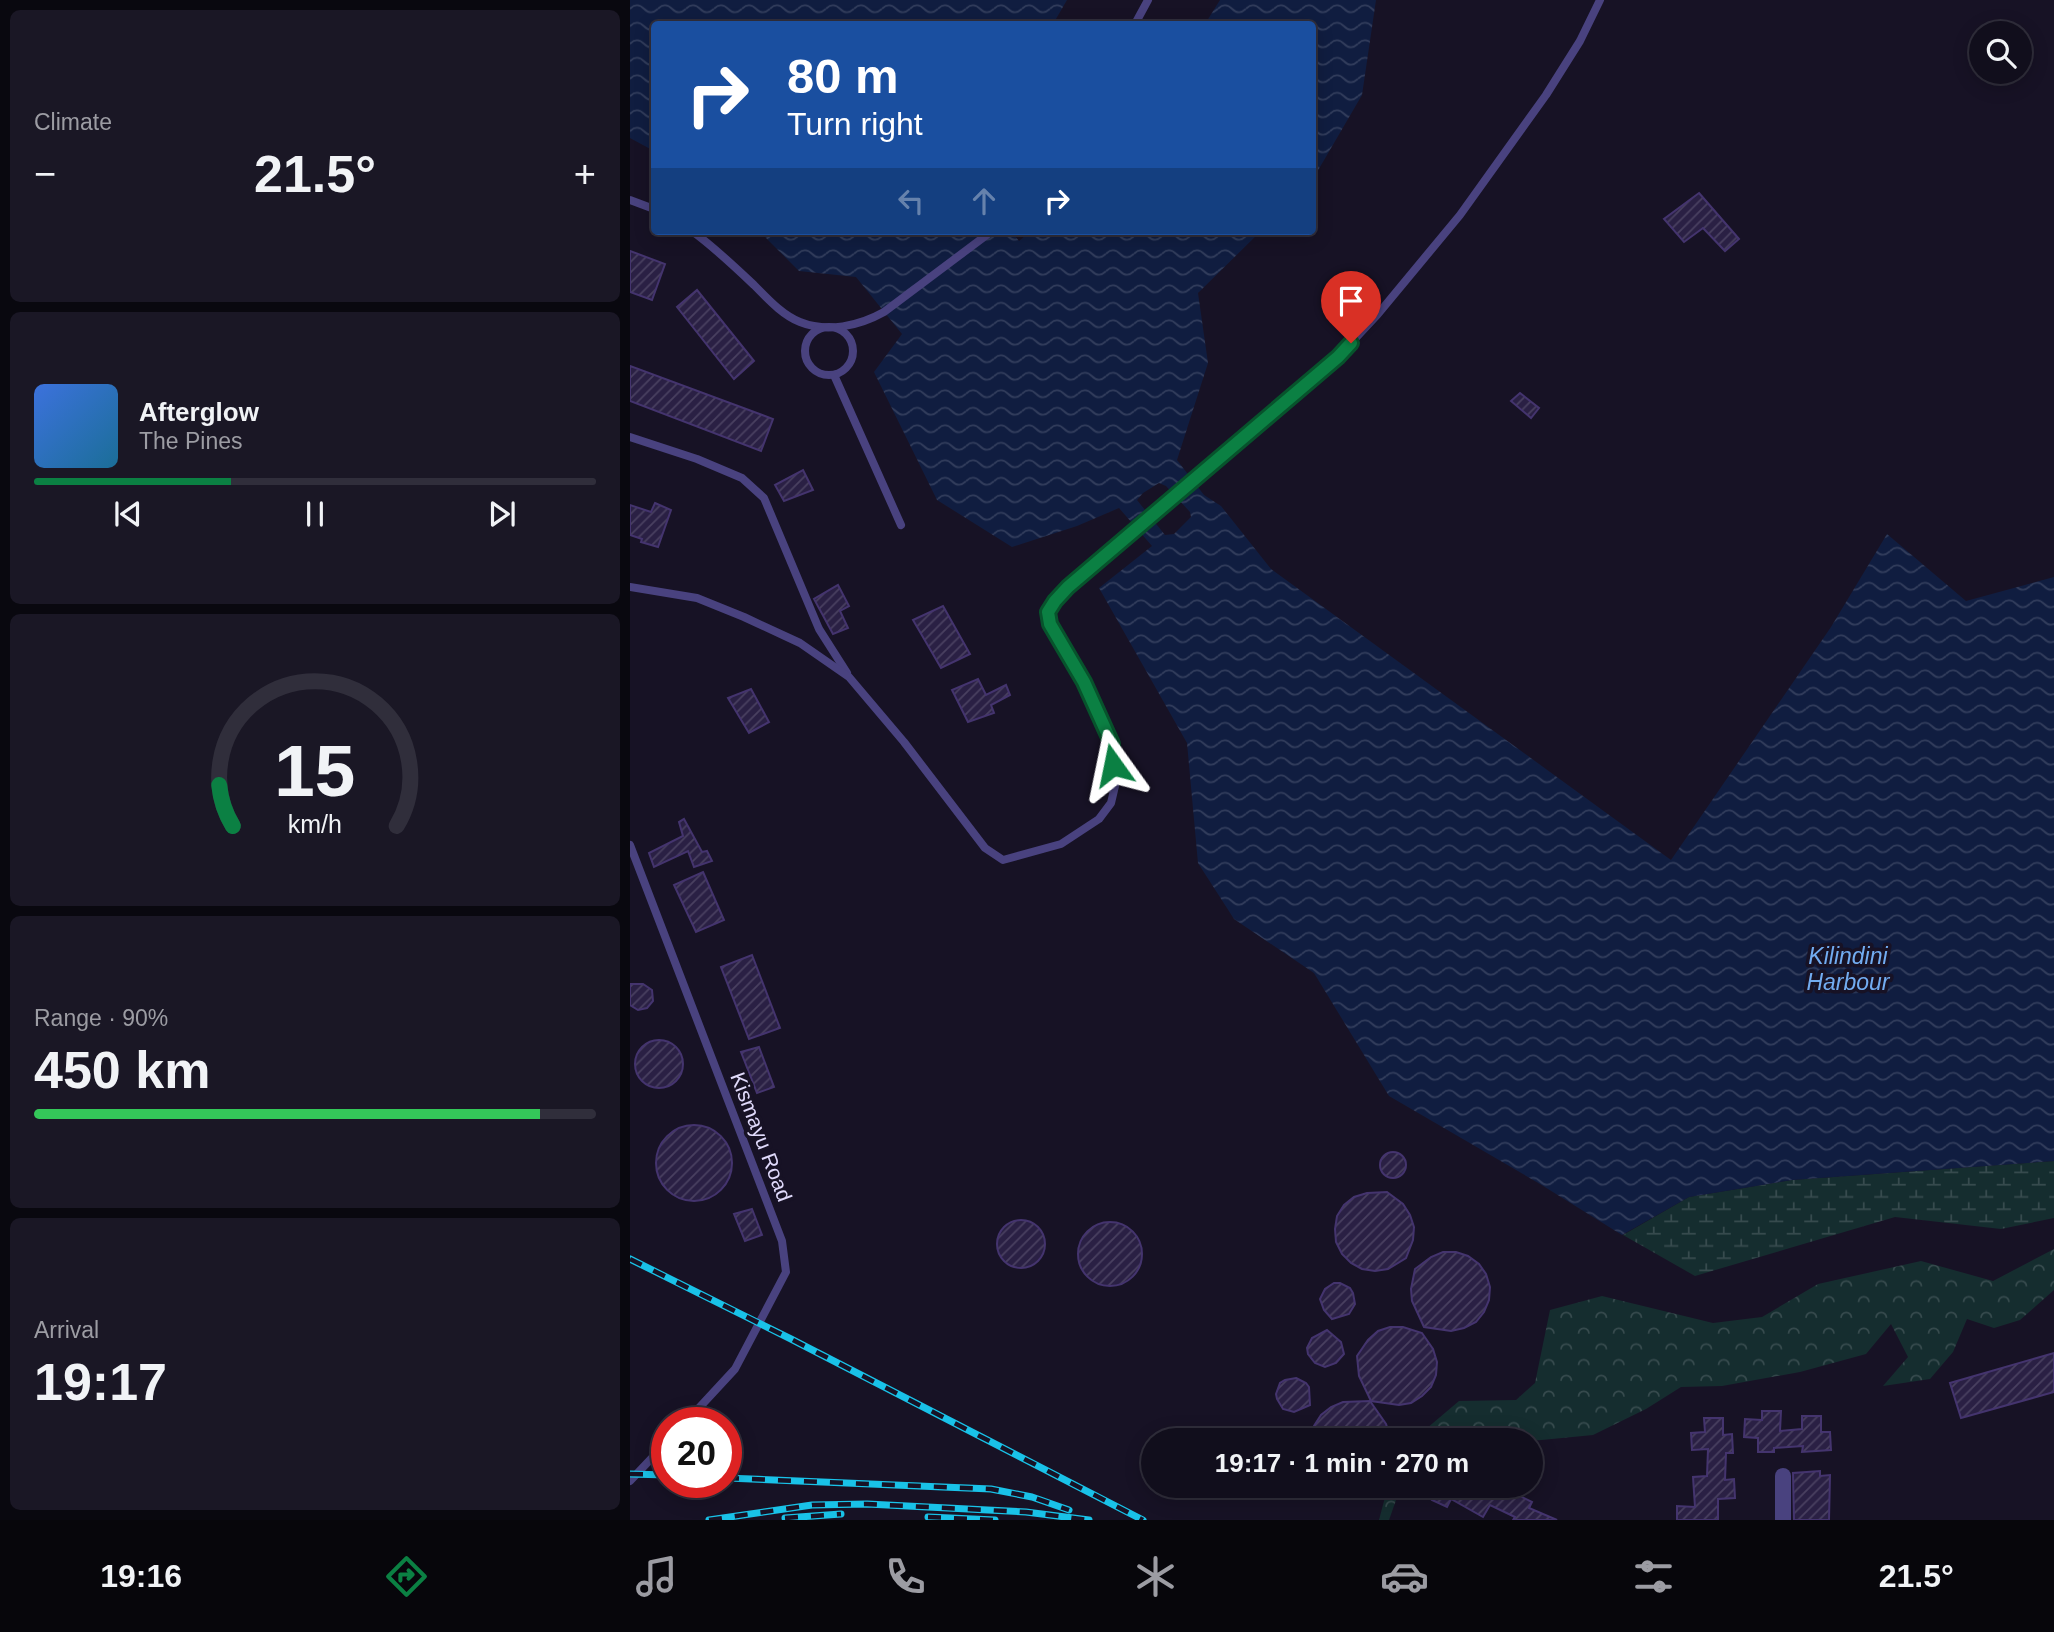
<!DOCTYPE html>
<meta charset="utf-8">
<style>
body{margin:0;font-family:Arial,sans-serif;background:#1a1725;color:#f1f3f6;height:100vh;display:flex;flex-direction:column;font-size:26px;white-space:nowrap}
*{box-sizing:border-box;margin:0}
p{font-size:23px;color:#9c9ca3}
.icon{flex:none;width:38px;height:38px;fill:none;stroke:currentColor;stroke-width:2;stroke-linecap:round;stroke-linejoin:round}
.map{position:relative;flex:1;overflow:hidden}
.details{display:flex;flex-direction:column;gap:10px;padding:10px;background:#09080f;width:630px}
.details>*{flex:none}
.banner{position:absolute;left:21px;top:21px;width:665px;height:214px;border-radius:7px;box-shadow:0 4px 18px #0003,0 0 0 2px #302e3b;background:#1a4fa0;color:#fff;overflow:hidden}
.controls{position:absolute;left:1339px;top:21px;display:grid;gap:14px}
.controls a{display:grid;place-items:center;width:63px;height:63px;border-radius:50%;background:#110e1c;box-shadow:0 4px 18px #0003,0 0 0 2px #302e3b;font-size:35px}
.speed{position:absolute;left:21px;top:1407px;display:flex;gap:14px;font-size:35px;font-weight:700;text-align:center}
.speed>*{display:grid;place-content:center;width:91px;height:91px;border-radius:50%;background:#110e1c;box-shadow:0 4px 18px #0003,0 0 0 2px #302e3b;line-height:1}
.speed .limit{border:10px solid #d22;background:#fff;color:#111}
.pin{position:absolute;display:grid;place-items:center;width:60px;height:60px;color:#fff;margin:-72px -30px;border-radius:50% 50% 50% 0;rotate:-45deg;box-shadow:0 0 7px #0007}
.pin .icon{rotate:45deg}
.me{position:absolute;width:77px;margin:-38px;rotate:348deg;stroke-linejoin:round;filter:drop-shadow(0 0 5px #0008)}
.turn{display:flex;align-items:center;gap:24px;height:147px;padding:0 21px;font-size:32px}
.turn .icon{width:91px;height:91px;stroke-width:2.5}
.turn b{display:block;font-size:49px;line-height:60px}
.lanes{display:flex;align-items:center;height:66px;padding:0 21px;background:#0003;justify-content:center;gap:35px;direction:ltr}
.lanes .off{opacity:.35}
.big{font-size:52px;font-weight:800;line-height:1.1}
.details .widget{flex:1;display:flex;flex-direction:column;justify-content:center;gap:10px;min-width:0;padding:0 24px;border-radius:10px;background:#1a1725}
.details .dial{align-items:center;gap:0}
.dial svg{height:182px;overflow:visible;fill:none;stroke:#302e3b;stroke-width:7;stroke-linecap:round;text-anchor:middle}
.dial text{fill:#f1f3f6;stroke:none}
.song{display:flex;align-items:center;gap:21px}
.cover{width:84px;height:84px;border-radius:10px;background:linear-gradient(135deg,hsl(220 70% 55%),hsl(200 70% 35%))}
.played{height:7px;border-radius:4px;background:linear-gradient(90deg,#0b8043 35%,#302e3b 35%)}
.keys{display:flex;justify-content:space-around;direction:ltr}
.heat{display:flex;justify-content:space-between;align-items:center;font-size:38px;direction:ltr}
.charge{height:10px;border-radius:5px;background:linear-gradient(90deg,#34c759 90%,#302e3b 0)}
.trip{position:absolute;left:511px;top:1428px;width:402px;height:70px;border-radius:35px;background:#110e1c;box-shadow:0 4px 18px #0003,0 0 0 2px #302e3b;font-weight:800;line-height:70px;text-align:center}
.menu{display:flex;height:112px;justify-content:space-around;align-items:center;background:#07060b;color:#9c9ca3}
.menu .icon{width:49px;height:49px}
.menu .on{color:#0b8043}
.menu b{font-size:32px;color:#f1f3f6}
main{display:flex;flex:1;min-height:0}
.map>svg:first-child{display:block}
.forest{fill:url(#forest-crowns)}
.wetland{fill:url(#wetland-marsh)}
.water{fill:url(#water-waves);fill-rule:evenodd}
.building{fill:url(#building-hatch);stroke:#44346e;stroke-width:2}
.lines{fill:none;stroke-linecap:round;stroke-linejoin:round}
.service{stroke:#49427f;stroke-width:8}
.minor{stroke:#49427f;stroke-width:16}
.rail-casing{stroke:#19c2e8;stroke-width:7}
.rail{stroke:#171225;stroke-width:4.5;stroke-dasharray:13;stroke-linecap:butt}
.route-casing{stroke:#07532c;stroke-width:18}
.route{stroke:#0b8043;stroke-width:12}
.labels{text-anchor:middle;stroke-width:7;stroke-linejoin:round;paint-order:stroke}
.street-label{font-size:21px;fill:#e0dafb;stroke:#171225}
.water-label{font-size:23px;font-style:italic;fill:#72acf1;stroke:#171225}
</style>
<main>
<section class="details">
<div class="widget"><p>Climate</p>
<div class="heat"><a>−</a><b class="big">21.5°</b><a>+</a></div>
</div>
<div class="widget">
<div class="song"><i class="cover"></i><div><b>Afterglow</b><p>The Pines</p></div></div>
<div class="played"></div>
<div class="keys"><svg class="icon" aria-label="previous" viewBox="0 0 24 24"><path d="M18 5L8 12l10 7zM5 5v14"/></svg><svg class="icon" aria-label="pause" viewBox="0 0 24 24"><path d="M8 5v14M16 5v14"/></svg><svg class="icon" aria-label="next" viewBox="0 0 24 24"><path d="M6 5l10 7-10 7zM19 5v14"/></svg></div>
</div>
<div class="widget dial"><svg viewBox="0 0 100 80">
<path d="M14 69A42 42 0 1 1 86 69"/>
<path d="M14 69A42 42 0 0 1 8 51" stroke="#0b8043"/>
<text x="50" y="56" font-size="32" font-weight="700">15</text>
<text x="50" y="72" font-size="11">km/h</text>
</svg></div>
<div class="widget"><p>Range · 90%</p><b class="big">450 km</b><div class="charge"></div></div>
<div class="widget"><p>Arrival</p><b class="big">19:17</b></div>
</section>
<div class="map">
<svg width="1424" height="1520" viewBox="0 0 1424 1520">
<defs>
<pattern id="forest-crowns" width="20" height="18" patternUnits="userSpaceOnUse" patternTransform="scale(1.75)"><rect width="20" height="18" fill="#152d2f"/><path d="M2 6a3 3 0 1 1 6 0M12 15a3 3 0 1 1 6 0" fill="none" stroke="#374b4e"/></pattern>
<pattern id="wetland-marsh" width="20" height="14" patternUnits="userSpaceOnUse" patternTransform="scale(1.75)"><rect width="20" height="14" fill="#152d2f"/><path d="M1 5h8M5 5V1M11 12h8M15 12V8" fill="none" stroke="#374b4e"/></pattern>
<pattern id="water-waves" width="16" height="10" patternUnits="userSpaceOnUse" patternTransform="scale(1.75)"><rect width="16" height="10" fill="#101d40"/><path d="M0 5q4-4 8 0t8 0" fill="none" stroke="#323d5c"/></pattern>
<pattern id="building-hatch" width="6" height="6" patternUnits="userSpaceOnUse" patternTransform="scale(1.75)"><rect width="6" height="6" fill="#2a2044"/><path d="M-1 1l2-2M0 6l6-6M5 7l2-2" fill="none" stroke="#494060"/></pattern>
</defs>
<rect width="100%" height="100%" fill="#171225"/>
<g class="forest">
<polygon points="1424,1249 1424,1290 1390,1320 1364,1328 1337,1319 1323,1352 1300,1379 1253,1386 1278,1357 1261,1324 1236,1354 1170,1372 1092,1386 1051,1387 1016,1409 963,1435 901,1441 820,1439 801,1431 796,1440 783,1440 829,1401 886,1400 905,1383 920,1310 972,1296 1083,1323 1132,1317 1188,1284 1291,1261 1363,1281"/>
<polygon points="758,1486 771,1486 759,1520 749,1520"/>
</g>
<polygon class="wetland" points="1424,1161 1424,1218 1371,1229 1265,1217 1065,1276 993,1235 1059,1197 1162,1180"/>
<g class="water">
<polygon points="0,0 437,0 423,24 24,24 24,151 0,138"/>
<polygon points="590,0 746,0 732,95 683,179 682,24 575,24"/>
<path d="M129,231h252l8,10 12,-10h230l-63,62 10,70 -31,97 27,35 17,11 50,63 400,291 160,-233 56,-93 79,67 88,-24v584l-262,19 -103,17 -67,38 -82,-51 -151,-88 -75,-123 -80,-54 -36,-56 -11,-120 -88,-155 53,-42 -33,-38 -42,18 -65,21 -75,-47 -63,-128 28,-38 -46,-57 -57,-6zM529,483l7,3 24,26 1,5 -17,17 -9,1 -28,-35 6,-7z"/>
</g>
<g class="building">
<polygon points="1069,193 1109,239 1095,251 1073,228 1054,242 1034,219"/>
<polygon points="0,251 35,264 22,300 0,292"/>
<polygon points="67,290 124,361 104,379 47,307"/>
<polygon points="0,366 143,419 131,451 0,401"/>
<polygon points="890,393 909,408 901,418 881,401"/>
<polygon points="173,470 183,490 154,501 145,485"/>
<polygon points="25,503 41,510 28,547 11,542 12,539 0,535 0,505 21,512"/>
<polygon points="208,585 219,606 210,611 218,628 203,634 184,599"/>
<polygon points="313,606 340,654 311,668 283,620"/>
<polygon points="348,679 356,695 376,685 380,695 361,705 364,713 338,722 322,690"/>
<polygon points="121,689 139,722 119,733 98,698"/>
<polygon points="54,819 72,852 77,851 82,861 64,867 58,851 24,867 19,853 53,836 49,822"/>
<polygon points="73,872 94,920 66,932 44,885"/>
<polygon points="122,955 150,1028 119,1039 91,967"/>
<polygon points="0,984 13,984 22,990 23,1001 17,1008 8,1010 0,1005"/>
<circle cx="29" cy="1064" r="24"/>
<polygon points="129,1047 144,1087 127,1093 111,1052"/>
<circle cx="64" cy="1163" r="38"/>
<circle cx="763" cy="1165" r="13"/>
<polygon points="757,1192 773,1204 780,1215 784,1227 783,1240 776,1258 758,1269 745,1271 732,1269 721,1263 712,1254 706,1242 705,1229 707,1216 714,1205 724,1197 737,1193"/>
<polygon points="122,1209 132,1235 115,1241 104,1214"/>
<circle cx="391" cy="1244" r="24"/>
<circle cx="480" cy="1254" r="32"/>
<polygon points="813,1252 826,1252 838,1256 849,1264 856,1274 860,1287 859,1300 854,1312 846,1322 834,1328 821,1331 794,1327 782,1301 781,1289 785,1269 801,1257"/>
<polygon points="704,1283 710,1283 720,1288 723,1293 725,1304 719,1314 702,1319 694,1310 690,1299 695,1289"/>
<polygon points="760,1327 773,1327 792,1333 803,1349 807,1362 806,1375 801,1387 792,1396 781,1403 769,1405 741,1401 729,1376 727,1356 738,1340 748,1331"/>
<polygon points="697,1330 711,1342 714,1354 706,1363 695,1367 685,1363 678,1354 677,1348 682,1338"/>
<polygon points="1424,1353 1424,1392 1331,1418 1320,1383"/>
<polygon points="666,1378 676,1383 679,1387 680,1405 664,1412 653,1409 647,1399 646,1394 650,1383 655,1380"/>
<polygon points="740,1401 756,1424 761,1440 681,1440 684,1426 691,1415 701,1407 713,1402"/>
<polygon points="1132,1411 1151,1411 1150,1431 1172,1429 1172,1416 1191,1416 1191,1432 1200,1432 1201,1450 1172,1452 1173,1446 1144,1448 1144,1452 1128,1452 1128,1438 1114,1437 1115,1419 1132,1420"/>
<polygon points="1074,1418 1093,1418 1093,1435 1102,1434 1103,1453 1096,1453 1095,1480 1104,1479 1105,1498 1088,1499 1088,1520 1047,1520 1047,1506 1065,1507 1063,1477 1077,1476 1078,1449 1062,1450 1061,1433 1075,1432"/>
<polygon points="1190,1471 1190,1476 1200,1475 1199,1520 1164,1520 1163,1473"/>
<polygon points="809,1486 858,1486 884,1498 886,1494 902,1502 899,1508 927,1520 883,1520 885,1517 860,1505 853,1517 821,1499 817,1507 802,1500"/>
</g>
<g class="lines">
<g class="service">
<polyline points="505,24 518,0"/>
<polyline points="0,200 24,209"/>
<path d="M62,231c22,16 42,35 62,54 13,13 28,30 46,37 27,11 59,4 84,-10l108,-81"/>
<circle cx="199" cy="351" r="24"/>
<polyline points="204,375 271,525"/>
<polyline points="0,437 67,459 112,478 134,498 189,629 217,673"/>
<polyline points="0,587 67,598 114,617 170,643 219,677 274,742 355,848 373,860 431,844 469,819 481,803 485,786 482,744 454,683 420,624 418,612 425,601 438,587 708,357 748,314 830,215 916,95 950,41 970,0"/>
<polyline points="0,845 152,1241 156,1272 105,1369 55,1423"/>
<polyline points="0,1481 37,1442"/>
</g>
<polyline class="minor" points="1153,1476 1153,1520"/>
<defs>
<g id="rail">
<polyline points="0,1259 161,1339 513,1520"/>
<polyline points="0,1474 37,1475"/>
<polyline points="96,1478 361,1489 402,1497 439,1510"/>
<polyline points="298,1517 365,1520"/>
<polyline points="155,1518 211,1514"/>
<polyline points="79,1520 182,1505 237,1504 396,1512 459,1520"/>
</g>
</defs>
<use href="#rail" class="rail-casing"/>
<use href="#rail" class="rail"/>
</g>
<g class="lines">
<defs>
<polyline id="route" points="483,765 482,744 454,682 420,624 418,612 425,601 438,587 708,357 721,343"/>
</defs>
<use href="#route" class="route-casing"/>
<use href="#route" class="route"/>
</g>
<g class="labels">
<g class="street-label">
<text transform="translate(131 1137) rotate(69)" y="7">Kismayu Road</text>
</g>
<g class="water-label">
<text x="1218" y="964">Kilindini<tspan x="1218" dy="26">Harbour</tspan></text>
</g>
</g>
</svg>
<div class="controls">
<a><svg class="icon" aria-label="search" viewBox="0 0 24 24"><circle cx="10" cy="10" r="6"/><path d="M15 15l6 6"/></svg></a>
</div>
<div class="speed"><div class="limit">20</div></div>
<div class="pin" style="left:721px;top:343px;background:#d93025"><svg class="icon" aria-label="arrive" viewBox="0 0 24 24"><path d="M6 21V4h12l-3 4 3 4H6"/></svg></div>
<svg class="me" style="left:483px;top:765px" viewBox="-20 -20 40 40"><path d="M0-17L14 15 0 8-14 15z" fill="#0b8043" stroke="#fff" stroke-width="4"/></svg>
<div class="trip">19:17 · 1 min · 270 m</div>
<div class="banner">
<div class="turn"><svg class="icon" aria-label="right" viewBox="0 0 24 24"><path d="M7 20v-9h11M14 6l5 5-5 5"/></svg><div><b>80 m</b>Turn right</div></div>
<div class="lanes"><svg class="icon off" aria-label="left" viewBox="0 0 24 24"><path d="M17 20v-9H6M10 6l-5 5 5 5"/></svg><svg class="icon off" aria-label="ahead" viewBox="0 0 24 24"><path d="M12 20V5M6 11l6-6 6 6"/></svg><svg class="icon" aria-label="right" viewBox="0 0 24 24"><path d="M7 20v-9h11M14 6l5 5-5 5"/></svg></div>
</div>
</div>
</main>
<nav class="menu">
<b>19:16</b>
<svg class="icon on" aria-label="directions" viewBox="0 0 24 24"><path d="M12 3l9 9-9 9-9-9zM9 14v-3h6M13 9l2 2-2 2"/></svg>
<svg class="icon" aria-label="music" viewBox="0 0 24 24"><path d="M9 18V5l10-2v13"/><circle cx="6" cy="18" r="3"/><circle cx="16" cy="16" r="3"/></svg>
<svg class="icon" aria-label="phone" viewBox="0 0 24 24"><path d="M5 4h4l2 5-3 2q2 4 5 5l2-3 5 2v4C11 20 4 13 5 4z"/></svg>
<svg class="icon" aria-label="climate" viewBox="0 0 24 24"><path d="M12 3v18M4 7l16 10M4 17L20 7"/></svg>
<svg class="icon" aria-label="car" viewBox="0 0 24 24"><path d="M5 17H2v-5l4-1 3-4h7l3 4 3 1v5h-3M9 17h6M6 11h13"/><circle cx="7" cy="17" r="2"/><circle cx="17" cy="17" r="2"/></svg>
<svg class="icon" aria-label="filters" viewBox="0 0 24 24"><path d="M4 7h16M4 17h16"/><circle cx="9" cy="7" r="2"/><circle cx="15" cy="17" r="2"/></svg>
<b>21.5°</b>
</nav>
